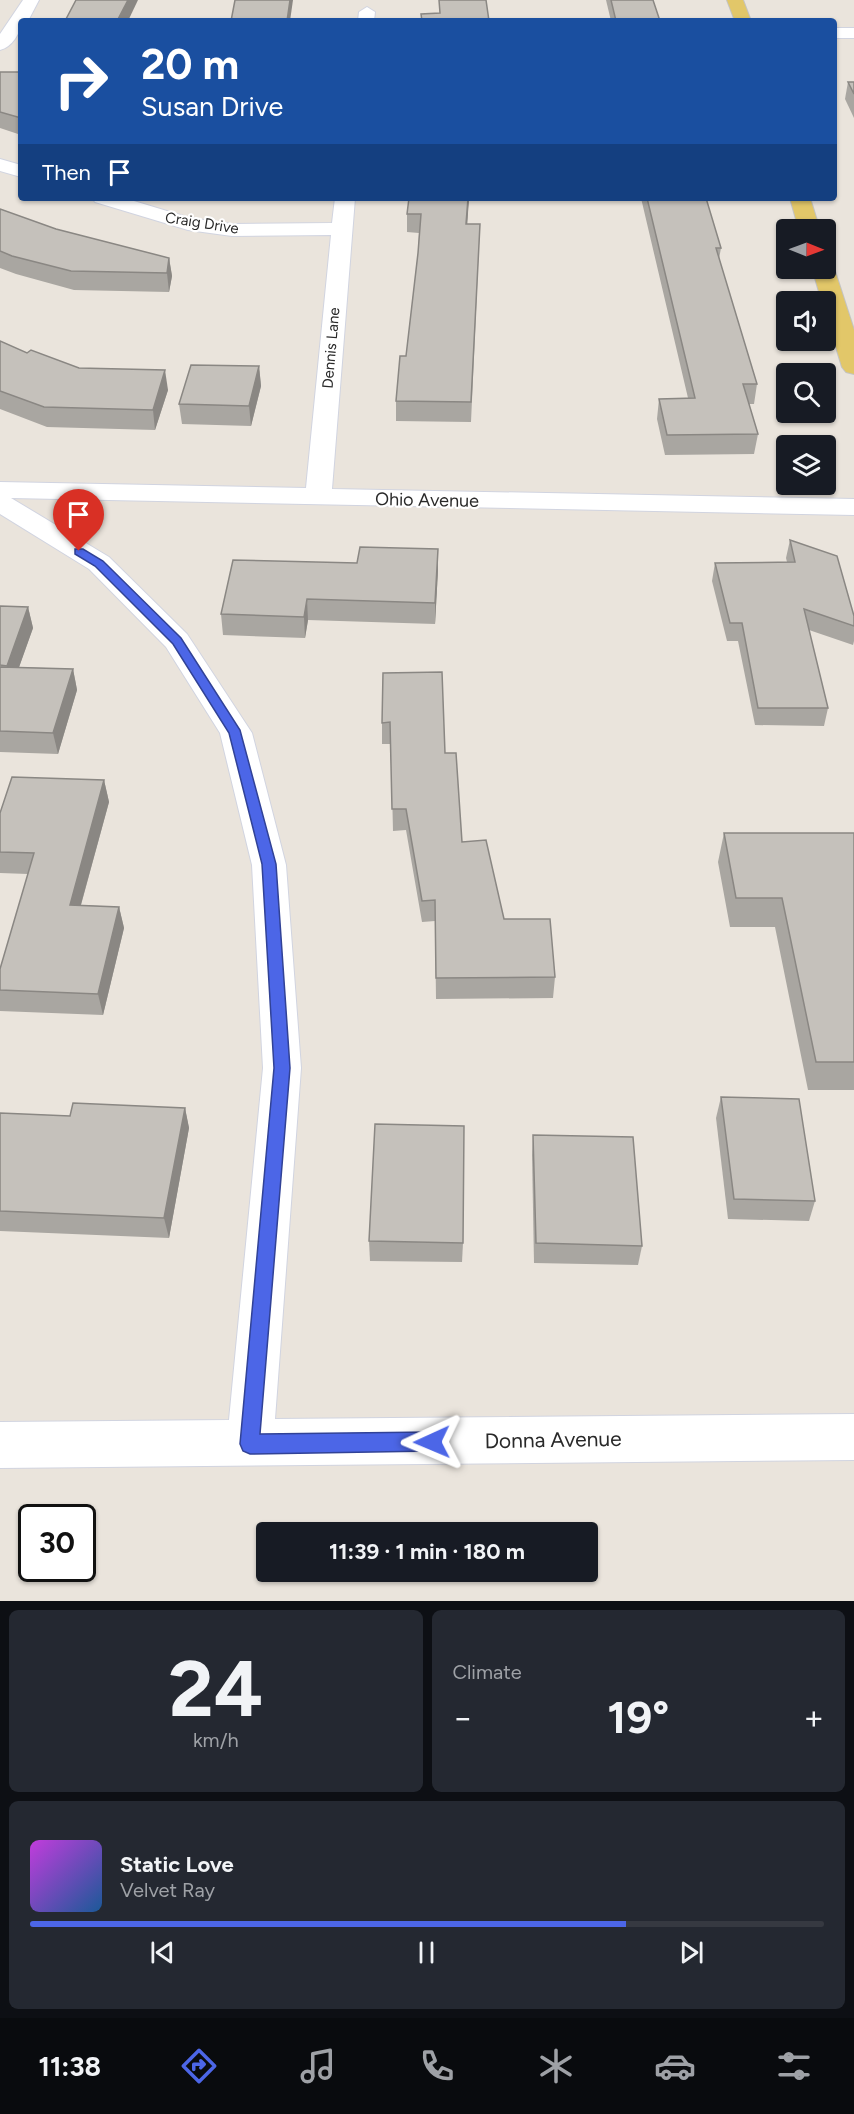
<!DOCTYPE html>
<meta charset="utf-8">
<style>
body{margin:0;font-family:Figtree,sans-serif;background:#242831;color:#f1f3f6;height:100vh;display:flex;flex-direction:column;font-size:22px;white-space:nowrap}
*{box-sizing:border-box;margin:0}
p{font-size:20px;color:#9ea1a6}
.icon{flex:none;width:33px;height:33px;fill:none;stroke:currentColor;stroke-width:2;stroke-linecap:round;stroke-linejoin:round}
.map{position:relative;height:1601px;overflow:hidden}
.details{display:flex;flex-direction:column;gap:9px;padding:9px;background:#0d0f14;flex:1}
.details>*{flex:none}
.hud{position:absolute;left:18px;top:18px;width:819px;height:183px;border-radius:6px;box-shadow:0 2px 4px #0004;background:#1a4fa0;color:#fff;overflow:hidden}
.needle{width:39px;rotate:91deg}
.tools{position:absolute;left:776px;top:219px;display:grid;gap:12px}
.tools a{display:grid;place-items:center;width:60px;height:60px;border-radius:6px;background:#171b24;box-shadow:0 2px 4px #0004;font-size:30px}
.speed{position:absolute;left:18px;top:1504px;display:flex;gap:12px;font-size:30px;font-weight:700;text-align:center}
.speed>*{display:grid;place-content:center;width:78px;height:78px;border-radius:50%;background:#171b24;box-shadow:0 2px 4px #0004;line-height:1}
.speed .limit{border:3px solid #111;border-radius:9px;background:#fff;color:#111}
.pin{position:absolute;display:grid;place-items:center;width:51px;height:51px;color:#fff;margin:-62px -26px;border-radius:50% 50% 50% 0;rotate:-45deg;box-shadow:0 0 6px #0007}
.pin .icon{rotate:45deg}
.me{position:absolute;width:66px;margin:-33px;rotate:269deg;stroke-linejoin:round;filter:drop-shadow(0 0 4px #0008)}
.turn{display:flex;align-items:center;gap:21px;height:126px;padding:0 24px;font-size:27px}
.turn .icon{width:78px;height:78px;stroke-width:2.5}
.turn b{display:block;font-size:42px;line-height:51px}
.then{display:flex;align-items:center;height:57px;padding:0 24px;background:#0003;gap:12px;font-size:22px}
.big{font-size:45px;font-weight:700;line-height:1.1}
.details .widget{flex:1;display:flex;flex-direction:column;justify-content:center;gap:9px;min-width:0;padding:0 21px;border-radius:9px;background:#242831}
.details .dial{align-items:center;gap:0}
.dial b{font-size:78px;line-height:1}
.song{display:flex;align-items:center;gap:18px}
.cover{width:72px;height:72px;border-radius:9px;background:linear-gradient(135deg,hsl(290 70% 55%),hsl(210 70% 35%))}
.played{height:6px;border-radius:3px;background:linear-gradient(90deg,#4c66e7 75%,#363941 75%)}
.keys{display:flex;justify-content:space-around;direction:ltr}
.heat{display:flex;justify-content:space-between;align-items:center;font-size:33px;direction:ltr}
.details .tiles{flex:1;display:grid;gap:9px;grid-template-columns:1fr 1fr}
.widget:last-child{grid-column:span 2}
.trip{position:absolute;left:256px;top:1522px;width:342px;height:60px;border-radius:6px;background:#171b24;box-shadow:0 2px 4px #0004;font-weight:700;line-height:60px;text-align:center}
.menu{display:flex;height:96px;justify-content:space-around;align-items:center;background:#090b0e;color:#9ea1a6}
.menu .icon{width:42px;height:42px}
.menu .selected{color:#4c66e7}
.menu b{font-size:27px;color:#f1f3f6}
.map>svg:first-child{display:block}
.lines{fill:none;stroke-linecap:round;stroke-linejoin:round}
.minor-casing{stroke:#d1d4e0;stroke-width:2}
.major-casing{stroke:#c3c3c3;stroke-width:2}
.minor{fill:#fff;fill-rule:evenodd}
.major{fill:#e2c769;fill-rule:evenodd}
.wall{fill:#a9a6a1}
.shaded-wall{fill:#8a8783}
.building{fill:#c5c1bb;stroke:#8a8783;stroke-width:1.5}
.route{fill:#4c66e7;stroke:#314296;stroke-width:1.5}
.labels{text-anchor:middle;stroke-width:4.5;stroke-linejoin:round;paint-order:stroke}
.far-street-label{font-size:15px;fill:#292929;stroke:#fff}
.street-label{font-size:18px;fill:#292929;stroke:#fff}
.near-street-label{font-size:21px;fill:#292929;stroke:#fff}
</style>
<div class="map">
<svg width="854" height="1601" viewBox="0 0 854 1601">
<rect width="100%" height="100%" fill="#eae4dc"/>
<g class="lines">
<defs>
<g id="minor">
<path d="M23,0h16l-11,21h-7c0,12 -9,26 -21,29v-16z"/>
<polygon points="367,7 375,12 374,21 358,21 359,12"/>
<rect x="834" y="28" width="20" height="10"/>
<polygon points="0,159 21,165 21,177 0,171"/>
<polygon points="92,198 124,198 190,218 232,224 332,223 335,198 355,198 332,489 854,499 854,515 11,498 109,557 187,634 252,733 286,865 301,1068 275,1419 854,1414 854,1460 0,1468 0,1422 229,1420 263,1068 252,865 220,733 166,647 89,569 0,514 0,482 306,488 331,235 232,236 188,230 95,202"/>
</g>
<g id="major">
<polygon points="727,0 743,0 751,21 735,21"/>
<polygon points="790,198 810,198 820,230 799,230"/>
<polygon points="825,262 834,268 854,330 854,374 846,372 842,367 825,311 825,302 822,302 812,268 825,268"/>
</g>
</defs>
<use href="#minor" class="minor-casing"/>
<use href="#major" class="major-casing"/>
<use href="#minor" class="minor"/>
<use href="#major" class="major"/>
</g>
<g class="wall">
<polygon points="606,0 653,0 660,21 611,21"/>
<polygon points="0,72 21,72 21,135 0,128"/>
<polygon points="848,82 854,82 854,118 845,99"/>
<polygon points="409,198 469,198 467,224 480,224 471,422 396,421 396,401 406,356 418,253 419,233 407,232 407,214"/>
<polygon points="641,198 706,198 721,248 719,259 757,384 754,404 749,404 758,434 754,454 665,455 657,419 659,399 688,398"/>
<polygon points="0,209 56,229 169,258 172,276 169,292 74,290 16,274 0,268"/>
<polygon points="0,341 27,353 79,368 168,390 155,430 47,427 0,409"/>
<polygon points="259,366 261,386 251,426 182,424 179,404"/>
<polygon points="790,540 854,616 854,641 853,645 809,630 828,708 824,726 755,725 738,641 727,641 712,581 715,563 787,562 786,558"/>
<polygon points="357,563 438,570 435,624 308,620 305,638 223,635 221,614"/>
<polygon points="0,606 28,607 33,628 19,667 73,669 77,690 58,754 0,752"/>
<polygon points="383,673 445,753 462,842 504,919 555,977 553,998 436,999 435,921 422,922 406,830 393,831 391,744 382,744 382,723"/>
<polygon points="104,780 109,802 81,905 119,907 124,928 103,1015 0,1011 0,969 28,874 0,873 0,813"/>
<polygon points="724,833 854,833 854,1090 808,1090 775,927 730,927 718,862"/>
<polygon points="721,1097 815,1201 809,1221 728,1219 716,1118"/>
<polygon points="185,1108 189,1128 169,1238 0,1231 0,1113 70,1116"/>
<polygon points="533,1135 642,1246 638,1265 534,1263 532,1155"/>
<polygon points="369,1241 463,1243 462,1262 370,1261"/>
</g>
<g class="shaded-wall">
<polygon points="128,0 138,0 128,21 117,21"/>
<polygon points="290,0 293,0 290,21 287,21"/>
<polygon points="468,198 469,198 466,242 466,224"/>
<polygon points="169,258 172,276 169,292 167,273"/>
<polygon points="259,366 261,386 251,426 249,406"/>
<polygon points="165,370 168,390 155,430 153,410"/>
<polygon points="438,549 438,570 435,624 435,603"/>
<polygon points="307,599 308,620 305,638 304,617"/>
<polygon points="28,607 33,628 12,687 7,666"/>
<polygon points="73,669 77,690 58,754 53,733"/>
<polygon points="104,780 109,802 75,926 70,905"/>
<polygon points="119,907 124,928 103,1015 98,994"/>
<polygon points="185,1108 189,1128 169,1238 164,1218"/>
</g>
<g class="building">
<polygon points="76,0 128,0 117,21 65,21"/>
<polygon points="235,0 290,0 287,21 231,21"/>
<polygon points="439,0 486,0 489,21 422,21 421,14 440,13"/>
<polygon points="611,0 653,0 660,21 616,21"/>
<polygon points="0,72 21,72 21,118 0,112"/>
<polygon points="848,82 854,82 854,94"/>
<polygon points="409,198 468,198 466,224 480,224 471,402 396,401 400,356 406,356 418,253 421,214 407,214"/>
<polygon points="647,198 706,198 721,248 716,248 757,384 743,384 758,434 667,435 659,399 695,398"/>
<polygon points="0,209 56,229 169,258 167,273 71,271 12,256 0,251"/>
<polygon points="0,341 27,353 31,350 79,368 165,370 153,410 44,407 0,391"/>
<polygon points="191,365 259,366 249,406 179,404"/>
<polygon points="790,540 837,556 854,616 854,626 804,609 828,708 758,708 742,623 730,623 715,563 795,562"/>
<polygon points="360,547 438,549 435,603 307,599 304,617 221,614 233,560 357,563"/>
<polygon points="0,606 28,607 7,666 0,665"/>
<polygon points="0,667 73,669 53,733 0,731"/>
<polygon points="442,672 445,753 456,753 462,842 486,840 504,919 550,919 555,977 436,978 435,900 422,901 406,809 392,809 390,722 382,723 383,673"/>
<polygon points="12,777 104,780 70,905 119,907 98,994 0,990 0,969 34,853 0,852 0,813"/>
<polygon points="724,833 854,833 854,1062 816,1062 782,898 736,898"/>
<polygon points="721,1097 799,1099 815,1201 734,1199"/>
<polygon points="73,1103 185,1108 164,1218 0,1211 0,1113 70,1116"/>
<polygon points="375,1124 464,1126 463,1243 369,1241"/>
<polygon points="533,1135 633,1137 642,1246 536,1243"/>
</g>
<polygon class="route" points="75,549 83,549 103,561 181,638 240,730 276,864 290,1068 260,1434 432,1432 439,1435 442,1442 439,1448 432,1451 250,1454 243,1451 240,1444 274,1068 262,864 229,733 173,644 95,566 75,554"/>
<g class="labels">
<g class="far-street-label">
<text transform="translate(202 223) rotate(9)" y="5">Craig Drive</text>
<text transform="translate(331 348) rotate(-85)" y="5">Dennis Lane</text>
</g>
<g class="street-label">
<text transform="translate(427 500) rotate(1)" y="6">Ohio Avenue</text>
</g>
<g class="near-street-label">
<text transform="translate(553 1440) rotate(-1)" y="7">Donna Avenue</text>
</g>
</g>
</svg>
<div class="tools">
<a><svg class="needle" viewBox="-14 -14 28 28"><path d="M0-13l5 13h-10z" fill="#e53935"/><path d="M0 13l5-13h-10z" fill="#9ea1a6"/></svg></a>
<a><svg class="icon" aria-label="sound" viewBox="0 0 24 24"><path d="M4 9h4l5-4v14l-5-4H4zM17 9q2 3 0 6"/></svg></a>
<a><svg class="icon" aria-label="search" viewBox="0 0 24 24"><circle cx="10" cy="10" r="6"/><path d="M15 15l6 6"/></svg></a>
<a><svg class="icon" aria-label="layers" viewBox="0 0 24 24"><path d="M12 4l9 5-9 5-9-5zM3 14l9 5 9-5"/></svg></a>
</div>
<div class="speed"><div class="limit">30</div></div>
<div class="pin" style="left:79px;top:551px;background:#d93025"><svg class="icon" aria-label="arrive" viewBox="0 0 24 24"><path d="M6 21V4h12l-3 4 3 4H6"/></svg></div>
<svg class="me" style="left:432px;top:1442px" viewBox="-20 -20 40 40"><path d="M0-17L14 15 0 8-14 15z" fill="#4c66e7" stroke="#fff" stroke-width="4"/></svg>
<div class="trip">11:39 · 1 min · 180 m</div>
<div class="hud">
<div class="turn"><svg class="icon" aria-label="right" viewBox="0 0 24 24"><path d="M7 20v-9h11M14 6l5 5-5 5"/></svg><div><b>20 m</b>Susan Drive</div></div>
<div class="then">Then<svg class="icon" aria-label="arrive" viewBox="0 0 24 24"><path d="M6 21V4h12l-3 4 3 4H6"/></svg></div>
</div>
</div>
<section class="details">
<div class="tiles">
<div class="widget dial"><b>24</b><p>km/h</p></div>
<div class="widget"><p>Climate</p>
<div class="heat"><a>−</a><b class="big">19°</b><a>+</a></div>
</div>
<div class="widget">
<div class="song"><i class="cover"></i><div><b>Static Love</b><p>Velvet Ray</p></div></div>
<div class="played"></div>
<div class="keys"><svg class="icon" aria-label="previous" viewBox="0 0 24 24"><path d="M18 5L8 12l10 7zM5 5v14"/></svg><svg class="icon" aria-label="pause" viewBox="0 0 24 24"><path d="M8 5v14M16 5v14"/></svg><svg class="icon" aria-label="next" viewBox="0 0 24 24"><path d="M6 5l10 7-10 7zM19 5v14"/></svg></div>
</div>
</div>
</section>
<nav class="menu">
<b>11:38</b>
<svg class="icon selected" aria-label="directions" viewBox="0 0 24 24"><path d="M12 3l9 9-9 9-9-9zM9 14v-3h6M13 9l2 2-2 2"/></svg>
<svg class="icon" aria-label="music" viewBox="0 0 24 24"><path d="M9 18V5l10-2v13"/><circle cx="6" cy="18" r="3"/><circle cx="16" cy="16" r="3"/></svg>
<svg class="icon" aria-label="phone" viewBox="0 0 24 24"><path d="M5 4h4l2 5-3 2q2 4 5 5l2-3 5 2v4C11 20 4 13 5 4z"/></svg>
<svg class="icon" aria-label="climate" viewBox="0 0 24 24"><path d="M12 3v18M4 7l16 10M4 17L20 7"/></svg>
<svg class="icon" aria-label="car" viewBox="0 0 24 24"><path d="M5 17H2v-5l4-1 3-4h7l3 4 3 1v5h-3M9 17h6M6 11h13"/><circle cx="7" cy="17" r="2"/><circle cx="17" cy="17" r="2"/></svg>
<svg class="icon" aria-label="filters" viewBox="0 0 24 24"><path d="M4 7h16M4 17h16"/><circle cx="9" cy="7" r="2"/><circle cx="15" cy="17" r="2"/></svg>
</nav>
